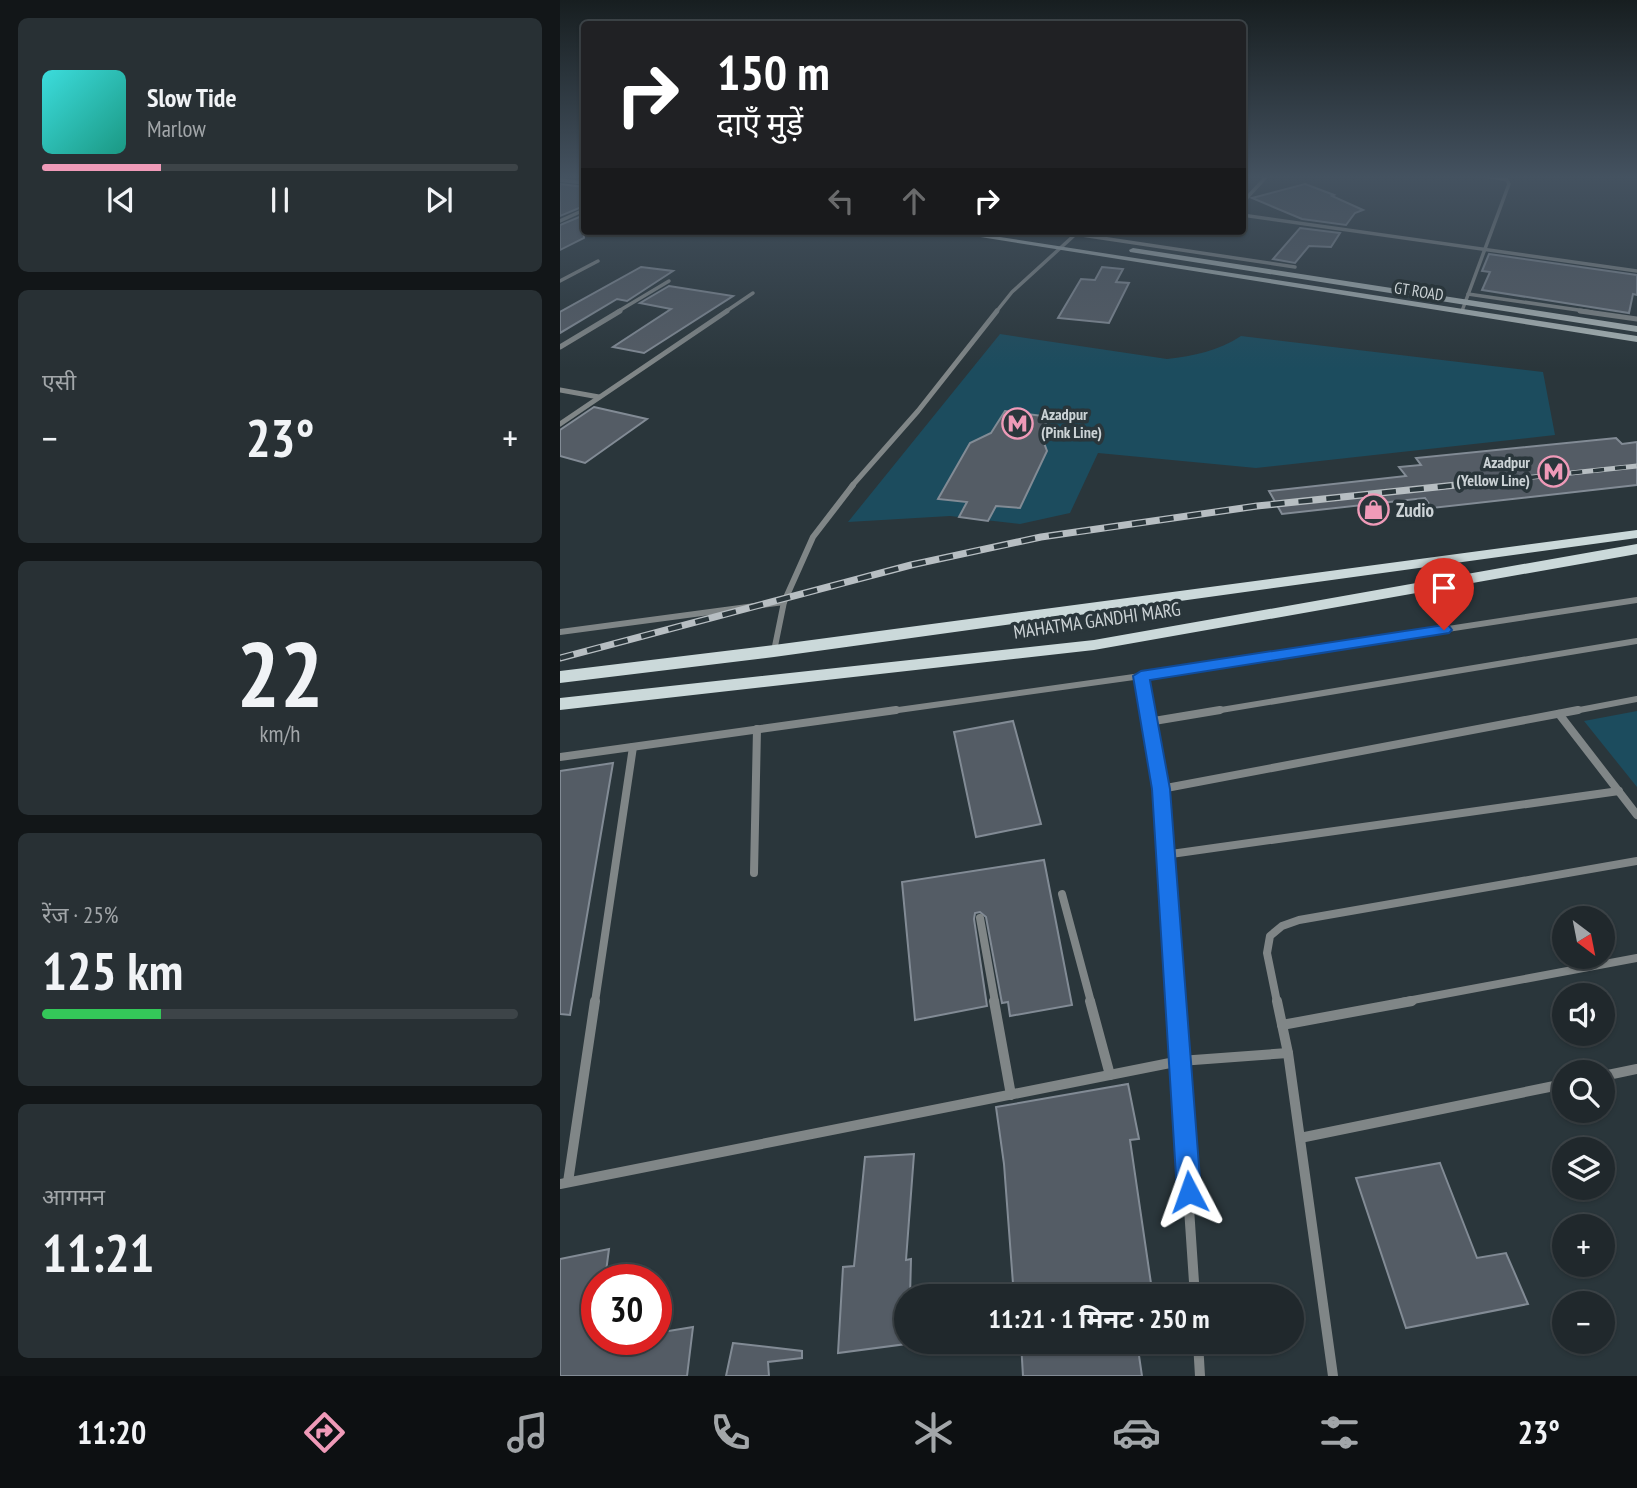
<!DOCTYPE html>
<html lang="hi">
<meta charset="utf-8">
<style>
body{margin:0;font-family:"PT Sans Narrow","Noto Sans Devanagari",sans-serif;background:#283034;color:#f1f3f6;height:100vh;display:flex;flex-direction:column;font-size:26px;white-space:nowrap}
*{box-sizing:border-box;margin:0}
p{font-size:23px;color:#a2a6a9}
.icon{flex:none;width:38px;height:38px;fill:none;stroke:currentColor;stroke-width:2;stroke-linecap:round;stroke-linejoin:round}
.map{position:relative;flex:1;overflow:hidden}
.panel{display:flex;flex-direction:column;gap:18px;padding:18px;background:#121618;width:560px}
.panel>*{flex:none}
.hud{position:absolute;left:21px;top:21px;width:665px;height:214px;border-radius:7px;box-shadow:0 2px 5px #0004,0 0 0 2px #3d4448;background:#202124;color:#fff;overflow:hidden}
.needle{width:46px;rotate:148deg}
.fabs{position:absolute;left:992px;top:906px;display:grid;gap:14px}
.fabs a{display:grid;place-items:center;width:63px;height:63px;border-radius:50%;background:#20282c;box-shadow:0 2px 5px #0004,0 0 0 2px #3d4448;font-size:35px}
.speed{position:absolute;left:21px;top:1264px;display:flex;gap:14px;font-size:35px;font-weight:700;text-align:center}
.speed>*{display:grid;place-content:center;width:91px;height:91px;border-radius:50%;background:#20282c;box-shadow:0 2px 5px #0004,0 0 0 2px #3d4448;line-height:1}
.speed .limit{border:10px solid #d22;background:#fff;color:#111}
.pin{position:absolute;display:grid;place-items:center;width:60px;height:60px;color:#fff;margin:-72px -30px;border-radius:50% 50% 50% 0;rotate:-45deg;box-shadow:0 0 7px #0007}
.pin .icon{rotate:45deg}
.me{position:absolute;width:77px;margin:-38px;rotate:356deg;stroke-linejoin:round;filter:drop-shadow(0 0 5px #0008)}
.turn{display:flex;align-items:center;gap:24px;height:147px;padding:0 21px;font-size:32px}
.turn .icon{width:91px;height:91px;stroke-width:2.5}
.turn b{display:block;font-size:49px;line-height:60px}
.lanes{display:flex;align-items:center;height:66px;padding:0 21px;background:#0003;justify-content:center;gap:35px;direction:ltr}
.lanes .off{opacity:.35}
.big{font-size:52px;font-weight:700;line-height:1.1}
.panel .tile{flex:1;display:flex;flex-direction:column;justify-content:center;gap:10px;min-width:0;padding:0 24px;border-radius:10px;background:#283034}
.panel .dial{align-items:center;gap:0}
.dial b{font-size:91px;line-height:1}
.song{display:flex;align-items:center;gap:21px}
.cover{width:84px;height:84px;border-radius:10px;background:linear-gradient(135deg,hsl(180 70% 55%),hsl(170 70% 35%))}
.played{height:7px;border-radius:4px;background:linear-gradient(90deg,#ef9ab8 25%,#3d4448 25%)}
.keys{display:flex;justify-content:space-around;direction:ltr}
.heat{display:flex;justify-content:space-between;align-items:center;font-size:38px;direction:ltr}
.charge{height:10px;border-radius:5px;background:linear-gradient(90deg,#34c759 25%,#3d4448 0)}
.trip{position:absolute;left:334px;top:1284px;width:410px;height:70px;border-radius:35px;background:#20282c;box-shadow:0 2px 5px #0004,0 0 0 2px #3d4448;font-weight:700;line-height:70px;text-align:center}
.tab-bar{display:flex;height:112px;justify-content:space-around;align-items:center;background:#0d1012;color:#a2a6a9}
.tab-bar .icon{width:49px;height:49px}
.tab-bar .selected{color:#ef9ab8}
.tab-bar b{font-size:32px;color:#f1f3f6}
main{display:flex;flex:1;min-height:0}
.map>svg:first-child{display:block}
.green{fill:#1c4c5e}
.building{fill:#545c65;stroke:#828b95;stroke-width:2}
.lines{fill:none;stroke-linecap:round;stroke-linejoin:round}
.street-far4{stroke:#808687;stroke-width:3.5}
.street-far3{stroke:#808687;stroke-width:5}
.street-far2{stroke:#808687;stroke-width:6}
.street-far1{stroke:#808687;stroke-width:8}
.street{stroke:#808687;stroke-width:10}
.secondary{fill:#aab5b6;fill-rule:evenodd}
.primary{fill:#cbd9da;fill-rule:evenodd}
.rail-far1-casing{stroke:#b7bec2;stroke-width:5}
.rail-casing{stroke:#b7bec2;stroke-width:7}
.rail-far1{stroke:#2a363b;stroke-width:3.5;stroke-dasharray:11;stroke-linecap:butt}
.rail{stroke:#2a363b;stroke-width:4.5;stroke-dasharray:14;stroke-linecap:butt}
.route{fill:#1a73e8;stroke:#114b97;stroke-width:2}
.labels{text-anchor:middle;stroke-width:7;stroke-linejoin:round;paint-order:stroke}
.far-street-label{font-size:16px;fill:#ccd3d6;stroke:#2a363b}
.far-poi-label{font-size:16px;font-weight:bold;fill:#ccd3d6;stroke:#2a363b;text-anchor:start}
.poi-label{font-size:19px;font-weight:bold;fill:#ccd3d6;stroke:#2a363b;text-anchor:start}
.street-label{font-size:19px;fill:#ccd3d6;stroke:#2a363b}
</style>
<main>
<section class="panel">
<div class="tile">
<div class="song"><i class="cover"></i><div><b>Slow Tide</b><p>Marlow</p></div></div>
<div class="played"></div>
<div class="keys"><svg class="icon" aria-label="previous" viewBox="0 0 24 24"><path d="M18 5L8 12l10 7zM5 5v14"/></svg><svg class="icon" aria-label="pause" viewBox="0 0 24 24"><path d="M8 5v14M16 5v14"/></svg><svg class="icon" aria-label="next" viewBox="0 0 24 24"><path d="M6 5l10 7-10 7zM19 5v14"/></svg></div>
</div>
<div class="tile"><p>एसी</p>
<div class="heat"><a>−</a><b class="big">23°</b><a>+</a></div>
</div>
<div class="tile dial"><b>22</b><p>km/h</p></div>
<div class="tile"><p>रेंज · 25%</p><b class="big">125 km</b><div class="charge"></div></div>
<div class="tile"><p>आगमन</p><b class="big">11:21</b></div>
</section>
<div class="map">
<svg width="1077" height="1376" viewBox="0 0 1077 1376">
<rect width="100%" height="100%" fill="#2a363b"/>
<g class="green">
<path d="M440,334l167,25c27,-3 51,-8 74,-23l302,36 12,63 -299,33 -158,-15 -28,60 -50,11 -70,-8 -102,6z"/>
<polygon points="1077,711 1077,787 1024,721"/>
</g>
<g class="building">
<polygon points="0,184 24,187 24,206 0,216"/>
<polygon points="745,184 774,195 772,196 803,210 795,213 786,225 742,219 692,198"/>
<polygon points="24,215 24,238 0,250 0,225"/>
<polygon points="740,228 780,233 771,247 749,246 735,263 713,259"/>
<polygon points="929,254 1077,275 1077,295 1073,294 1069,313 922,290 930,272 922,271"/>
<polygon points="81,267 113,271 67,301 57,299 0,333 0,312"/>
<polygon points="542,267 563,269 556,282 569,283 549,323 498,318 521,279 535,280"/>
<polygon points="109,286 173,296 84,353 53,347 111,309 80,303"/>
<polygon points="34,407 87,419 25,463 0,456 0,430"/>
<polygon points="445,411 490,417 480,432 487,451 460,508 436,506 428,521 399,517 407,502 378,499 410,443 431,433"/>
<polygon points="1056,438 1062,444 1077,442 1077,485 872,508 865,498 722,514 709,491 846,476 839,467 861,465 856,458"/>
<polygon points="453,721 481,824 416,837 394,732"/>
<polygon points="53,763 10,1015 0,1014 0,771"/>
<polygon points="484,860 512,1005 450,1016 448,1002 442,1003 441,998 426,917 420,912 415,913 414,919 427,1006 355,1020 342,882"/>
<polygon points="568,1084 579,1139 570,1140 593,1297 454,1297 444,1164 436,1107"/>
<polygon points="354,1154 346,1260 351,1259 350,1297 346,1297 346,1344 278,1353 283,1267 294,1266 305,1157"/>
<polygon points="880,1163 917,1258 946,1253 968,1304 846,1328 796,1178"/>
<polygon points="49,1249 45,1279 37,1279 37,1343 61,1339 96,1339 96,1333 133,1327 127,1376 0,1376 0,1259"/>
<polygon points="461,1342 577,1342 582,1376 463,1376"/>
<polygon points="173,1343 242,1351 242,1358 208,1362 209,1376 166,1376"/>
</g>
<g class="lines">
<g class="street-far4">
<polyline points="0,180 24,183"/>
<polyline points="682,203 707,176"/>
<polyline points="682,215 1077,271"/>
<polyline points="0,221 24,210"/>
<polyline points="495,231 735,267"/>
<polyline points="0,281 38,261"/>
<polyline points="908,294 1032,312"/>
<polyline points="902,311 949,184 947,180 926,176"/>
<polyline points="57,312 109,281"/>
<polyline points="165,312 193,293"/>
<polyline points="436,312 452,292 519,231"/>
</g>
<g class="street-far3">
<polyline points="1020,311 1077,319"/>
<polyline points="0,347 60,311"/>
<polyline points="0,390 39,397"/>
<polyline points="0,424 167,311"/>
<polyline points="291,487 358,411 437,311"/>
</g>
<g class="street-far2">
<polyline points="0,632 224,602"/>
<polyline points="214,651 224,602 253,537 293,485"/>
<polyline points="581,676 587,712"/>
<polyline points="324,712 581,676 1077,600"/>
<polyline points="649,712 1077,641"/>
<polyline points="1009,712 1077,699"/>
</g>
<g class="street-far1">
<polyline points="587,710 601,789 615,1002"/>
<polyline points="999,714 1077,815"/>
<polyline points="588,722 660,710"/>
<polyline points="0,757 336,710"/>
<polyline points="601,789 1018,710"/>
<polyline points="604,855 1059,791"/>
<polyline points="194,873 197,729"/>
<polyline points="502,894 531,1002"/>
<polyline points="420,918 435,1002"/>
<polyline points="35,1002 73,747"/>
<polyline points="717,1002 707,953 710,936 722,926 739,920 1077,861"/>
<polyline points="842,1002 1077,958"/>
</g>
<g class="street">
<polyline points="434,1001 451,1095"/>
<polyline points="530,1001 550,1075"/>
<polyline points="615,1001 635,1297"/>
<polyline points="717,1001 728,1053 773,1376"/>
<polyline points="722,1025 852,1001"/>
<polyline points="1043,1076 1077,1069"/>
<polyline points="740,1138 1004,1084"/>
<polyline points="8,1182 35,1001"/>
<polyline points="0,1184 620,1061 728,1053"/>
<polyline points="638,1342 640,1376"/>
</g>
<g class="secondary">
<polygon points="383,231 401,231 1077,336 1077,342"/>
<polygon points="573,248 1077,326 1077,332 570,252 569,250"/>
</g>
<g class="primary">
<polygon points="1077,530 1077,538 214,657 0,683 0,671 214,645"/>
<polygon points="1077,544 1077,554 534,650 0,710 0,698 534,640"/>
</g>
<defs>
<polyline id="rail-far1" points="880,487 1077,466"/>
<polyline id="rail" points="0,658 351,565 481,537 697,506 896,485"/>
</defs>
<use href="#rail-far1" class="rail-far1-casing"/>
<use href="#rail" class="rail-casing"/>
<use href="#rail-far1" class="rail-far1"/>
<use href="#rail" class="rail"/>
</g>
<linearGradient id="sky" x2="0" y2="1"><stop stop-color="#171e20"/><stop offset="0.48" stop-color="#445260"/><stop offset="1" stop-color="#445260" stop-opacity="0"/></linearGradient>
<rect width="1077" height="369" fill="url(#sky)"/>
<polygon class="route" points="884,625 889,626 892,630 889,633 590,680 610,789 641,1192 637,1201 629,1204 620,1201 617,1192 592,789 573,676 581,671"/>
<defs>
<symbol id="metro-ring" viewBox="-11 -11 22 22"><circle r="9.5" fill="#2a363b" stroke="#ef9ab8" stroke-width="1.5"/><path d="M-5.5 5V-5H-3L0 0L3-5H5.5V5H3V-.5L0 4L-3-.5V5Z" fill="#ef9ab8"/></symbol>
<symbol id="shop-ring" viewBox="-11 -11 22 22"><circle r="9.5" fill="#2a363b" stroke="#ef9ab8" stroke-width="1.5"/><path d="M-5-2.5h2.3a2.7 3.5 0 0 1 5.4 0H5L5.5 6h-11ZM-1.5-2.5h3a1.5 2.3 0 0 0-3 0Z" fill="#ef9ab8"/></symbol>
</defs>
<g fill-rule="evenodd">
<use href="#metro-ring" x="440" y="406" width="35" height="35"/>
<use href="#metro-ring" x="976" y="454" width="35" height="35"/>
<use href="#shop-ring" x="796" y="492" width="35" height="35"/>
</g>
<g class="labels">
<g class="far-street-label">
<text transform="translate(859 291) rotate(9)" y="6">GT ROAD</text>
</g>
<g class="far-poi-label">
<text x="481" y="420">Azadpur<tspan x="481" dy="18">(Pink Line)</tspan></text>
<text x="970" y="468" text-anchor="end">Azadpur<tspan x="970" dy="18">(Yellow Line)</tspan></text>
</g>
<g class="poi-label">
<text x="836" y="517">Zudio</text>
</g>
<g class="street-label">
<text transform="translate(537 620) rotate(-8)" y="7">MAHATMA GANDHI MARG</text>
</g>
</g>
</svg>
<div class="fabs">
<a><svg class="needle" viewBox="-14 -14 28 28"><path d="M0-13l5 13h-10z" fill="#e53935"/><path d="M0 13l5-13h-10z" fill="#a2a6a9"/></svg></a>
<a><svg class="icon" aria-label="sound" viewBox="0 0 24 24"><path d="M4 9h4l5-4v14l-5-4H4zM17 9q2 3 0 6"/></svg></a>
<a><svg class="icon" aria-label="search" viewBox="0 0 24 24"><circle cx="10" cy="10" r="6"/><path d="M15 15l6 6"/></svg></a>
<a><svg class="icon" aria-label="layers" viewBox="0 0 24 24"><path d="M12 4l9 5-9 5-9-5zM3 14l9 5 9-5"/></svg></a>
<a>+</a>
<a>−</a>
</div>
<div class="speed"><div class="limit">30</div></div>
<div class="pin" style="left:884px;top:630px;background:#d93025"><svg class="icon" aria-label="arrive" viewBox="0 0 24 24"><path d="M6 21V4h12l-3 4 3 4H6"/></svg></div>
<svg class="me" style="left:629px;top:1192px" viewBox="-20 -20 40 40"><path d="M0-17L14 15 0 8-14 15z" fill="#1a73e8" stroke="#fff" stroke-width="4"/></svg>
<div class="trip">11:21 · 1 मिनट · 250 m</div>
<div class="hud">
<div class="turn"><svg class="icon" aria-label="right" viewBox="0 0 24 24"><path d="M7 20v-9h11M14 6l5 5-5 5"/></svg><div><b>150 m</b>दाएँ मुड़ें</div></div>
<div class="lanes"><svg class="icon off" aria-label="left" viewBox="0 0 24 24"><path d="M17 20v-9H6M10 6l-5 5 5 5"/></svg><svg class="icon off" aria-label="ahead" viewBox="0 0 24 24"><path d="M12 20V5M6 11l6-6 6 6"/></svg><svg class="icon" aria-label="right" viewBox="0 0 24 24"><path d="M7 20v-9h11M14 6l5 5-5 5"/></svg></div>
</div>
</div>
</main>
<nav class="tab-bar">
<b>11:20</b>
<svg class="icon selected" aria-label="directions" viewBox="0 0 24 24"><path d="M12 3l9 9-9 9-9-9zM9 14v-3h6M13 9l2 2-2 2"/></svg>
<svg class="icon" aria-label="music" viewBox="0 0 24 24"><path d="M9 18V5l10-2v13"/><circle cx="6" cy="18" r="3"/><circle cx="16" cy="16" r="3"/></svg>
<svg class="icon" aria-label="phone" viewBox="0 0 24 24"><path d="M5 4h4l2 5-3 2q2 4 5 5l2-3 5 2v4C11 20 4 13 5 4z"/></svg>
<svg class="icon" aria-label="climate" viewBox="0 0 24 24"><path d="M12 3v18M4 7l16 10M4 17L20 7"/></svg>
<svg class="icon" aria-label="car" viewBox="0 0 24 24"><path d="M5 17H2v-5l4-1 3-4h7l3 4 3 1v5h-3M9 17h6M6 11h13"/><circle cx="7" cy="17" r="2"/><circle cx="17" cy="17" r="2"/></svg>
<svg class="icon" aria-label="filters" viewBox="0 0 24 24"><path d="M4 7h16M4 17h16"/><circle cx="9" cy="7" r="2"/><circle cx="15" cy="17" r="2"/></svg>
<b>23°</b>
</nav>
